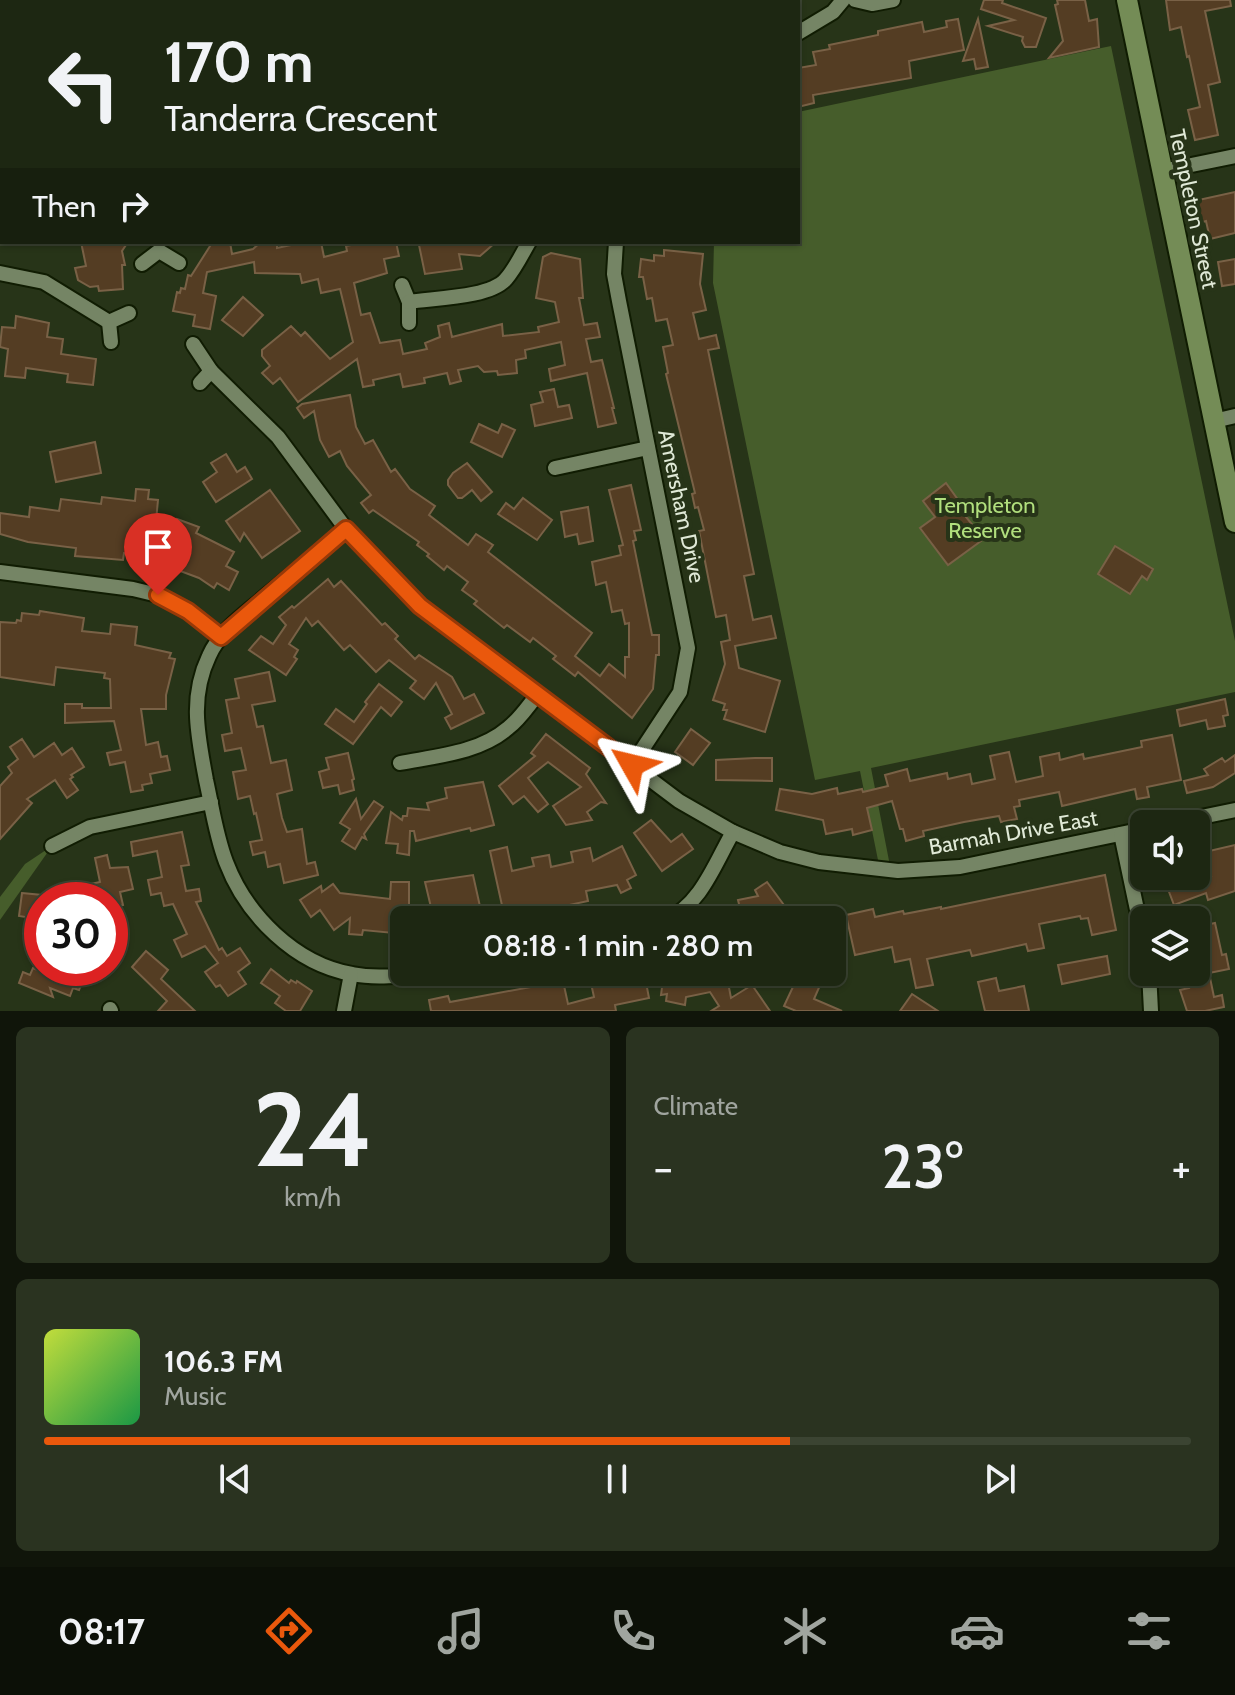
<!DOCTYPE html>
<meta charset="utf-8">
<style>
body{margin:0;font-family:Cabin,sans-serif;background:#2a3320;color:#f1f3f6;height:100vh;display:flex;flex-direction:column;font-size:30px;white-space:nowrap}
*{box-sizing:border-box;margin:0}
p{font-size:26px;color:#a0a59f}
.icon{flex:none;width:44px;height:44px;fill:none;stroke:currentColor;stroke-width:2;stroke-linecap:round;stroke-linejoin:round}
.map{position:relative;height:1011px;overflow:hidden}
.drawer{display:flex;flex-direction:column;gap:16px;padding:16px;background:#10150a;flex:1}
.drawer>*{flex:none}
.hud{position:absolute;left:0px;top:0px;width:800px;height:244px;box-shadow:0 2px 6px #0004,0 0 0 2px #3b4432;background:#1d2712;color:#f1f3f6;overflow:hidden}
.buttons{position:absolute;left:1130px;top:810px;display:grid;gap:16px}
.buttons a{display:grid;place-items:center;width:80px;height:80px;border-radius:12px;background:#1d2712;box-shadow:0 2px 6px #0004,0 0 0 2px #3b4432;font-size:40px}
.speed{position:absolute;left:24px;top:882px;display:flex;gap:16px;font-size:40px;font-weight:700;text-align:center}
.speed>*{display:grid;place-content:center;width:104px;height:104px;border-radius:50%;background:#1d2712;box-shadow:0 2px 6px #0004,0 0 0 2px #3b4432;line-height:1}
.speed .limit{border:12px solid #d22;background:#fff;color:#111}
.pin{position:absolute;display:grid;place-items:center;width:68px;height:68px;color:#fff;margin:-82px -34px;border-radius:50% 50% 50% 0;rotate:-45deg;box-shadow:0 0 8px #0007}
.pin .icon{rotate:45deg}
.me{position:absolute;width:88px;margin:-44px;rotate:307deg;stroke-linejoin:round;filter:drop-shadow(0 0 6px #0008)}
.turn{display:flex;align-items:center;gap:28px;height:168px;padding:0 32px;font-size:36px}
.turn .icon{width:104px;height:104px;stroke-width:2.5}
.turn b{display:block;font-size:56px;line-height:68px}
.then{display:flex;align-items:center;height:76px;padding:0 32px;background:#0003;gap:16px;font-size:30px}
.big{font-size:60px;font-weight:600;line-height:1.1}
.drawer .tile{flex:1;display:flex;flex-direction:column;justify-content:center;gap:12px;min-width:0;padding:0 28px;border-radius:12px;background:#2a3320}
.drawer .dial{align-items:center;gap:0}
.dial b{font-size:104px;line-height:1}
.song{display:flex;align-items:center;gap:24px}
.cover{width:96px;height:96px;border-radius:12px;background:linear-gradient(135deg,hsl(70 70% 55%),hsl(140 70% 35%))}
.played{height:8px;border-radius:4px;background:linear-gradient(90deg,#ea580c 65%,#3b4432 65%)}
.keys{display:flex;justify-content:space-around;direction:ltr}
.heat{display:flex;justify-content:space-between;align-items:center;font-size:44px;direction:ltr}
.drawer .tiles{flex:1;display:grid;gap:16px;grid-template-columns:1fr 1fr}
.tile:last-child{grid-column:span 2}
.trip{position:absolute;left:390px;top:906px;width:456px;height:80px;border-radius:12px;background:#1d2712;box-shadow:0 2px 6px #0004,0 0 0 2px #3b4432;font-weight:600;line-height:80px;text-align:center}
.dock{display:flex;height:128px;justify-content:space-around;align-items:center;background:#0c1007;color:#a0a59f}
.dock .icon{width:56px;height:56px}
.dock .selected{color:#ea580c}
.dock b{font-size:36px;color:#f1f3f6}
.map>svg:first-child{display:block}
.green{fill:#465d2b}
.building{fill:#543d23;stroke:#796146;stroke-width:2}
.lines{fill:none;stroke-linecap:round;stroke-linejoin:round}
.street-casing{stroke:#101c02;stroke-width:18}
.secondary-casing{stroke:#101c02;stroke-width:24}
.street{stroke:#758565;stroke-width:14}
.secondary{stroke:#748c56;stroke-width:20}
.route-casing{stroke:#983908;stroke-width:20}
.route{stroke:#ea580c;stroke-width:14}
.labels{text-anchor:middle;stroke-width:8;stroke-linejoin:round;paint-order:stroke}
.street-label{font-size:22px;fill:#e0e9d7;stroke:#273418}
.park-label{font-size:22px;fill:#b1df7d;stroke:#273418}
</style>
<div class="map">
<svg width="1235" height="1011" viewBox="0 0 1235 1011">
<rect width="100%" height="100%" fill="#273418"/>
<g class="green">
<polygon points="1111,46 1235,641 1235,692 871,768 891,871 880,870 860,771 815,780 713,283 714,242 798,242 798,112"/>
<polygon points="52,846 0,920 0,897 25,864"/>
</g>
<g class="building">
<polygon points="984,0 1003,0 1002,3 1046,18 1036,47 1025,47 1022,41 1023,37 988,26 1014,20 981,9"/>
<polygon points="1057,0 1085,0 1089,21 1097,19 1099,47 1049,58 1063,41 1055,5 1058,4"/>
<polygon points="1166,0 1230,0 1231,6 1205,11 1220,82 1208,85 1218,135 1195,140 1188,110 1200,107 1189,56 1187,57 1181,27 1170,30"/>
<polygon points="958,19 964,50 909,61 911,78 813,95 814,103 798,107 798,68 816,65 813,52 830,49 829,45 878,35 878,31 922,22 924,32 947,27 946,21"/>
<polygon points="978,19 988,67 976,69 974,59 963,61"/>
<polygon points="1235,192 1235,233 1210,239 1206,221 1199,223 1194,201"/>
<polygon points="81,242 128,242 122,251 125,265 122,265 123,289 99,291 98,286 90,287 78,280 75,268 86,266"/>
<polygon points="230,242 232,254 253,249 261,242 277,244 277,248 305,242 321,242 324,257 347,251 346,246 366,242 396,242 399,256 384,259 387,273 354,283 361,315 370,313 380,343 400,340 403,354 427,349 425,343 440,337 438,326 449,323 452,337 502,324 503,336 539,332 538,327 559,322 555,302 536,298 543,257 551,253 580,259 583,298 579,298 584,325 597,323 600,337 586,339 591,362 602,360 614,408 612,408 616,423 598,427 587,373 551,381 549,369 565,365 561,342 525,350 526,358 516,360 517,373 498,375 497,371 484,372 478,366 458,370 461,381 450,384 447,373 424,378 425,383 403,387 400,374 373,380 374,385 363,387 357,359 298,402 280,378 273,384 262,373 270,366 262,356 262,350 291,326 301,336 305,332 330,359 353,342 340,289 321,293 318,279 302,283 300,274 255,273 254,262 207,272 203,293 216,296 210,329 193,326 195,315 173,311 177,292 180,293 181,288 185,289 188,275 191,276 212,243"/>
<polygon points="426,242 496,242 480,256 459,254 462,269 425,274 419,245"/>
<polygon points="664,250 703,254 700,284 706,310 693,313 699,339 716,335 719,348 708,350 754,574 744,576 753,620 771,616 776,638 735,646 739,668 780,681 765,732 724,719 727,710 723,710 725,704 713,700 725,664 721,642 730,640 726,615 716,617 699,531 704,530 698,507 695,508 692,494 695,493 666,374 668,373 663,347 673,345 667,319 656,321 652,298 647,299 643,277 639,277 641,259 654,261 654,255 664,256"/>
<polygon points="1235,259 1235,284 1222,286 1218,262"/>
<polygon points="243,297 263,315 243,336 222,320"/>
<polygon points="16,316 49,323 47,337 63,339 61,354 96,359 93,385 67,382 68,374 26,368 25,378 5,376 8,349 0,347 2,327 15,328"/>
<polygon points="554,389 558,407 569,405 572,418 535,426 531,405 543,402 540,392"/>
<polygon points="350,395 356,427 365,444 373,440 391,472 395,469 410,489 435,506 429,515 468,545 476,534 493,545 488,552 592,633 575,656 600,676 609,664 625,677 625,657 629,657 629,623 625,624 622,610 612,612 606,582 596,585 592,562 621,555 619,546 623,545 609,490 631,485 641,530 634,531 636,540 633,541 652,635 659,635 659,655 656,655 653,689 632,718 578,672 575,676 553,659 556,656 533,638 530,642 507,625 504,628 474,604 477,601 462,590 468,582 447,566 444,570 427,556 429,554 417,545 419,542 373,510 369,513 361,503 371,495 347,466 340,451 329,457 320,440 314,411 304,418 297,408 302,404"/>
<polygon points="479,424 498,433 502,424 515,430 502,457 471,442"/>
<polygon points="95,442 101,473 56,482 50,452"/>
<polygon points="226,454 237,472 245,467 252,479 216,502 203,482 217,472 211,463"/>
<polygon points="467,463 492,492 481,501 472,490 462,498 458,498 448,485 448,480 453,473"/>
<polygon points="946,483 969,515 966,517 979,533 977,535 981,541 948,565 920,528 935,517 923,501"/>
<polygon points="136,489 149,490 148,499 158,500 154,542 141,541 139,554 124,553 123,560 75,556 76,548 28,542 0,534 0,513 29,517 30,507 59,511 61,499 101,504 102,497 135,501"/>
<polygon points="270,490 300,531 262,558 244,533 240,541 226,521"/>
<polygon points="523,498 552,520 537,540 498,514 506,503 514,509"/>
<polygon points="588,507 593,541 579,544 577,534 565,537 561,512"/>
<polygon points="177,519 199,527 196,533 234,552 226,566 238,572 229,590 217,583 214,588 199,578 172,568 176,556 166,552"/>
<polygon points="1115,546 1153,569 1147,580 1142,576 1130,594 1098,574"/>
<polygon points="328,579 334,587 341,581 382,625 385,623 398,636 395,639 415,659 419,655 452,677 464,699 474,694 484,713 451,729 445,718 452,714 436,683 424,699 410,688 416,681 389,660 376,672 350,645 344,650 318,621 312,626 306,618 289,644 298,650 294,657 297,659 286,675 249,650 261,636 273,644 286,625 279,617 292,606 294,608"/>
<polygon points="40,611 84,618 82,631 110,634 111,624 137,627 135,645 171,653 169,658 175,659 166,695 166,709 141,709 146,745 158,742 161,757 167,756 170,770 150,774 152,783 142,785 143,790 131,792 125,762 110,765 107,753 121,750 114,721 65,723 65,704 82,704 82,708 111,708 110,679 104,678 105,673 56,667 54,685 0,677 0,622 16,623 17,620 21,621 22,613 39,615"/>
<polygon points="269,672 275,701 252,705 257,727 263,726 271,763 286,760 292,790 277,794 282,818 287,832 302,829 307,864 315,862 318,875 284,883 280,864 268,867 265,852 253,855 250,842 262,840 256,813 254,814 250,796 238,799 233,772 246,770 241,748 225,751 222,735 232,733 226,700 239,698 235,679"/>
<polygon points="379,684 402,702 391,716 381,707 353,744 325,724 336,709 354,722 367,704 365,702"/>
<polygon points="1225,699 1228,715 1223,716 1225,726 1208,729 1206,720 1180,726 1177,710"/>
<polygon points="691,729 710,743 693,765 675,752"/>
<polygon points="546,734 590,768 586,774 606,803 601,802 587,812 592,820 566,825 553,806 581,787 548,762 528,778 548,804 538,812 524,796 513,804 499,786 535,756 531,753"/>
<polygon points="1172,735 1181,780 1147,787 1149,797 1137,799 1135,789 1062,806 1059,792 1019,800 1020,806 1014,807 1017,819 1001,822 999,816 964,822 923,831 924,836 906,841 903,829 900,829 892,801 867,808 872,830 853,835 852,829 826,834 823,820 776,810 780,789 812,794 837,788 838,794 862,789 863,792 888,786 885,775 907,769 910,781 947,773 948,779 970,774 972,784 995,779 990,756 1009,752 1016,782 1043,776 1040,757 1059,753 1060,760 1083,754 1084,759 1142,747 1141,741"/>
<polygon points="22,739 34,757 54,743 62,755 72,748 84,767 71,775 73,777 70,779 78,790 67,798 55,780 27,799 32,803 0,839 0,786 12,773 8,767 18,759 10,747"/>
<polygon points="348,753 354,779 352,780 354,790 340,794 338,785 323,788 319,772 329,769 326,758"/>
<polygon points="1235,755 1235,773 1213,787 1187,793 1184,781 1208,775 1204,769 1222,758 1225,762"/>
<polygon points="755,758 772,758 772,781 716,780 716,760"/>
<polygon points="483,782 494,825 471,831 470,828 416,841 414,831 410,831 409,855 397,853 398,844 386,843 391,812 402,820 403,816 407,816 408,808 429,810 427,803 447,798 445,788"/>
<polygon points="356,799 361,819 374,801 383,807 364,834 366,839 362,837 355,849 342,841 350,829 340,823"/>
<polygon points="651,820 671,842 682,834 693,849 662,871 634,833"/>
<polygon points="182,832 189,865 181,866 186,891 199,889 201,901 196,902 219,950 222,948 227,956 240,948 250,963 238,972 246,984 228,996 220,985 216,987 205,972 218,963 205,946 182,957 174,940 187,934 173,904 164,906 161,893 151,895 148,880 162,877 157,851 133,856 131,842"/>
<polygon points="1235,845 1235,891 1208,900 1206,893 1174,905 1163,876 1211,876 1205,852"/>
<polygon points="622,846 636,875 627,880 631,888 621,893 617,885 586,891 588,901 505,919 490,851 507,847 512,871 534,866 532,858 549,855 551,867 573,862 571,852 590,848 593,861"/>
<polygon points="107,855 110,868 128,867 133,889 120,892 123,905 110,908 110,900 65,900 62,890 100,882 95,858"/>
<polygon points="473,875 483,920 469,920 468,917 434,920 425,882"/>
<polygon points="1105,875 1116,930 1092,935 1088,918 1081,919 1080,916 1039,924 1044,948 1028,951 1026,944 972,956 970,950 927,959 933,985 916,988 910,959 895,962 892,947 855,955 846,915 873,909 875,917 903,911 904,914 941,907 941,909"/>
<polygon points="391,882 409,882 409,920 404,920 404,934 363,930 362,935 349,934 350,918 334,930 320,910 311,917 300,900 321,886 322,892 333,884 340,893 390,899"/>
<polygon points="767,882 795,920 710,920 710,915 740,908 738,900 758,896 755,890"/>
<polygon points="22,893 42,895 42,929 30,928 32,918 19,916"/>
<polygon points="1215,923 1222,955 1226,954 1229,969 1209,973 1214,997 1222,995 1224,1007 1205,1011 1187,1011 1180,990 1189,988 1185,972 1196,972 1196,927"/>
<polygon points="146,951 168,970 161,979 195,1011 158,1011 167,1001 132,967"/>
<polygon points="1107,956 1110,974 1062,984 1058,965"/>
<polygon points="33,968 42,972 44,968 51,968 83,980 79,990 73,988 70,996 50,988 53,997 19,983 23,972 30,975"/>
<polygon points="271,969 289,983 291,980 296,983 297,981 312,991 300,1011 286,1011 275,1003 280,996 261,983"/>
<polygon points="600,972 644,972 649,998 615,1005 616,1011 431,1011 429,1000 448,996 450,1002 563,981 568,1004 594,997 589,974"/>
<polygon points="664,972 726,972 731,998 752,985 770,1011 711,1011 719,1006 710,992 686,997 685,1005 666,1001 667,994 661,995"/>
<polygon points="799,974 821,983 814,999 842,1011 796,1011 784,1006"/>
<polygon points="996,978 999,991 1024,986 1029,1011 985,1011 978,982"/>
<polygon points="912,994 938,1011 900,1011"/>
</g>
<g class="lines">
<defs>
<g id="street">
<polyline points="855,0 872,4 893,0"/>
<polyline points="184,2 185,0"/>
<polyline points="798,33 833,12 843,0"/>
<polyline points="1162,171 1235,156"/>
<polyline points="616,242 614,274 619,301 688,648 680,692 632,765"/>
<polyline points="142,264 159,251 179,263"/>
<polyline points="0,273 44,282 109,322"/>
<polyline points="402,285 409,302 409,323"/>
<path d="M409,302c24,-4 81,-4 97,-23 9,-10 16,-25 23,-37"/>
<polyline points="111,342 109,322 129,313"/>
<polyline points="193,344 211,371 200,383"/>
<polyline points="211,371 278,437 346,529 420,606 679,801 733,832 780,852 819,862 898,871 960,867 1144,829"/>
<polyline points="1214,421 1235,416"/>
<polyline points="555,468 648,448"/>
<path d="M346,529c-26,22 -52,44 -79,66 -20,18 -47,35 -58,61 -20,42 -11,80 -3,124 6,27 10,56 20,82 20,53 69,102 126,112 24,5 49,2 73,-2"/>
<polyline points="0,572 133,589 158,595 188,611 221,637"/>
<path d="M400,763c36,-7 79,-10 108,-35 12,-9 20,-22 30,-34"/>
<polyline points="1167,824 1235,810"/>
<polyline points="1121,834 1144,943"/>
<polyline points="52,846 90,827 211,802"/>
<path d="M666,920c35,-15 49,-57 67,-88"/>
<polyline points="1149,972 1151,1011"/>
<polyline points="110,1009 111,1011"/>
<polyline points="344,1011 351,974"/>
</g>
<polyline id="secondary" points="1127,0 1235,522"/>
</defs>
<use href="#street" class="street-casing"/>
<use href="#secondary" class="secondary-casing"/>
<use href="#street" class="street"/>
<use href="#secondary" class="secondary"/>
</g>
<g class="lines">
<defs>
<polyline id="route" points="158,595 188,611 221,637 346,529 420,606 632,765"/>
</defs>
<use href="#route" class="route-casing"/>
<use href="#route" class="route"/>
</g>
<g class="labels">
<g class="street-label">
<text transform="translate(1194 209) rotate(78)" y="8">Templeton Street</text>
<text transform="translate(682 506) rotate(78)" y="8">Amersham Drive</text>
<text transform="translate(1013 832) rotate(-10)" y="8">Barmah Drive East</text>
</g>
<g class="park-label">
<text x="985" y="513">Templeton<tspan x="985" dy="25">Reserve</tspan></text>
</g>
</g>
</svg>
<div class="buttons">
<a><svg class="icon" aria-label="sound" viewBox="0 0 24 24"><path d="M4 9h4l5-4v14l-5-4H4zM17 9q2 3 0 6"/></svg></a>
<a><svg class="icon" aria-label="layers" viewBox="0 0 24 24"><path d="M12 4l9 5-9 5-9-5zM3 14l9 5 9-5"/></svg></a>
</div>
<div class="speed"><div class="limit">30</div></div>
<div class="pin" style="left:158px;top:595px;background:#d93025"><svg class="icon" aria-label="arrive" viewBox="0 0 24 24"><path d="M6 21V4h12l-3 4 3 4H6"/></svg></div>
<svg class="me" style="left:632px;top:765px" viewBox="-20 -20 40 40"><path d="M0-17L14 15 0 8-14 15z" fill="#ea580c" stroke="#fff" stroke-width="4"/></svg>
<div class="trip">08:18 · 1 min · 280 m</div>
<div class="hud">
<div class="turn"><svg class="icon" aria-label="left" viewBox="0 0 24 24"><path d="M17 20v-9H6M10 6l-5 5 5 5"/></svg><div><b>170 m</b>Tanderra Crescent</div></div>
<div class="then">Then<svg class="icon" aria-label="right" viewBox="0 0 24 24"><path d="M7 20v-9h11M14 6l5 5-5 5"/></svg></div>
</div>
</div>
<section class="drawer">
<div class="tiles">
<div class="tile dial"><b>24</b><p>km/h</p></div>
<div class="tile"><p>Climate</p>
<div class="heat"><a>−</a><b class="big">23°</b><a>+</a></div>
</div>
<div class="tile">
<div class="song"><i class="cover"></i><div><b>106.3 FM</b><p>Music</p></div></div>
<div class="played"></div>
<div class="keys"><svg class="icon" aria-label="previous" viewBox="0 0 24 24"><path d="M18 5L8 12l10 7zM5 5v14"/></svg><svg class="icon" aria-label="pause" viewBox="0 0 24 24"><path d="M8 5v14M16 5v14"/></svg><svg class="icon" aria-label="next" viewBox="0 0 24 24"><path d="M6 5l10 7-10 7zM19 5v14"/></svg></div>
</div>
</div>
</section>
<nav class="dock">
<b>08:17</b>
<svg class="icon selected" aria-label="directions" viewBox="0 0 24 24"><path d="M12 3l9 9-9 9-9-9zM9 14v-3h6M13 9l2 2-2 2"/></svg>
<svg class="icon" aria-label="music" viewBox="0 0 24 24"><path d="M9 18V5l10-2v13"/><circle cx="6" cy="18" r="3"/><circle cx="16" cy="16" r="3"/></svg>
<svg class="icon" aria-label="phone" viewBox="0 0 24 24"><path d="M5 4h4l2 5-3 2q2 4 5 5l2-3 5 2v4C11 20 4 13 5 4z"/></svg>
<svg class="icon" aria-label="climate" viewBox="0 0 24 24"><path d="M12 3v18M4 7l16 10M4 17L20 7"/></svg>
<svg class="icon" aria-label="car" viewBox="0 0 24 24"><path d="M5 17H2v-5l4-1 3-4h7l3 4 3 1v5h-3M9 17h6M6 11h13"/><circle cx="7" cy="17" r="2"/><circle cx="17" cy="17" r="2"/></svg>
<svg class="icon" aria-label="filters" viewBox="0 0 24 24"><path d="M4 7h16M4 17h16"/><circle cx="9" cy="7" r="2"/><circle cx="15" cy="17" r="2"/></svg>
</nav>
